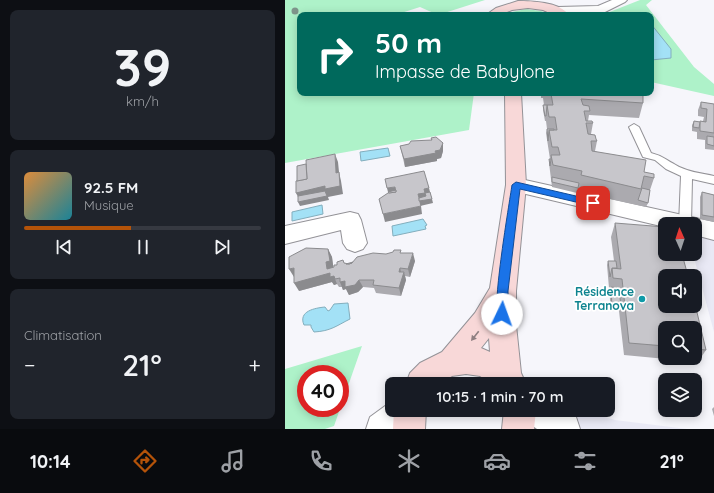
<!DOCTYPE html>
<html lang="fr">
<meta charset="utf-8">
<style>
body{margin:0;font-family:Quicksand,sans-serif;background:#20242c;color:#f1f3f6;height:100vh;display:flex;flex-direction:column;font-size:15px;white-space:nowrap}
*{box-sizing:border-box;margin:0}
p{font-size:13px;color:#9ea1a6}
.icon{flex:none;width:22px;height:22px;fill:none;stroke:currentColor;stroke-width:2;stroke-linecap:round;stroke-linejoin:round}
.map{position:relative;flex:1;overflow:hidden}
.details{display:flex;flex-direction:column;gap:10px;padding:10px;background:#0d0f14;width:285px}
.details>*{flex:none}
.guide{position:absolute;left:12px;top:12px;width:357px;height:84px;border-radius:8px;box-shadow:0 2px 10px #0003;background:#00695c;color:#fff;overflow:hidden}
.needle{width:26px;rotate:357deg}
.buttons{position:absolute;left:373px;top:217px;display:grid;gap:8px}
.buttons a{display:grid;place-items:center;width:44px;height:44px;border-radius:8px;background:#171b24;box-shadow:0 2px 10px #0003;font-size:20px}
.speed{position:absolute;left:12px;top:365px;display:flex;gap:8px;font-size:20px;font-weight:700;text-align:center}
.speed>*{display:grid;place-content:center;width:52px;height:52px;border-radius:50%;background:#171b24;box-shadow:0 2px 10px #0003;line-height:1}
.speed .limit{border:6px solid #d22;background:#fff;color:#111}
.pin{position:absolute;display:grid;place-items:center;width:34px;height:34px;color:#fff;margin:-17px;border-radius:8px;box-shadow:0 2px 6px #0006}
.me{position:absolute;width:44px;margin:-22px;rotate:3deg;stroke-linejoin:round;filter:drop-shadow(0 0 3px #0008)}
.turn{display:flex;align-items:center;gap:14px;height:84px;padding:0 12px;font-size:18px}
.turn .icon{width:52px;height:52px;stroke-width:2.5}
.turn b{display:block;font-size:28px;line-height:34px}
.big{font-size:30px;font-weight:600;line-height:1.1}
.details .card{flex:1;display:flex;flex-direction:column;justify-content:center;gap:6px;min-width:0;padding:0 14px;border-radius:8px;background:#20242c}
.details .dial{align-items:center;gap:0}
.dial b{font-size:52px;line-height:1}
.song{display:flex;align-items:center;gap:12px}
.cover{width:48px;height:48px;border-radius:6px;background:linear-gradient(135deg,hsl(30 70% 55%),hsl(190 70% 35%))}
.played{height:4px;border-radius:2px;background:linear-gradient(90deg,#b45309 45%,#363941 45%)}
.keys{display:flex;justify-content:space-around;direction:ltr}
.heat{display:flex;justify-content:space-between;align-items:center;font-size:22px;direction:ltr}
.trip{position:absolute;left:100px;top:377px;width:230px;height:40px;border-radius:8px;background:#171b24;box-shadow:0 2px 10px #0003;font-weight:600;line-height:40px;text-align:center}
.tab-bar{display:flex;height:64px;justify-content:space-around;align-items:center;background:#090b0e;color:#9ea1a6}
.tab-bar .icon{width:28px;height:28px}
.tab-bar .on{color:#b45309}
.tab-bar b{font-size:18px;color:#f1f3f6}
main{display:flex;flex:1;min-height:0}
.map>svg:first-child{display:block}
.built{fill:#e9e9f5}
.green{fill:#aef2c9;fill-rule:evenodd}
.water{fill:#a3e1f6;stroke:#83aebd}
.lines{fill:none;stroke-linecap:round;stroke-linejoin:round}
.lane-casing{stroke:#939297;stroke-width:2}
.street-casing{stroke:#939297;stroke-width:2}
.secondary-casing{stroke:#939297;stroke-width:2}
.lane{fill:#fff;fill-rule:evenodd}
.street{fill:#fff;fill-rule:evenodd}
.secondary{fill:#f8d8d8;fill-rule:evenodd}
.tree{fill:#7f958b}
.wall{fill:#abaaaf;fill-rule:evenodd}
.shaded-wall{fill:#8b8b8e}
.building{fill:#c7c6cb;stroke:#8b8b8e}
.oneway{fill:#8e7f81}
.route{fill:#1a73e8;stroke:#114b97}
.culture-dot{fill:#0f9aa8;stroke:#fff;stroke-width:1.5}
.labels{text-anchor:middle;stroke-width:3.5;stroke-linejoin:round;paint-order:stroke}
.culture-label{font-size:12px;font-weight:bold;fill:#0d838f;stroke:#fff;text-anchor:end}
</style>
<main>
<section class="details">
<div class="card dial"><b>39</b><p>km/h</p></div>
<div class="card">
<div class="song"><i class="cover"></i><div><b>92.5 FM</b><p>Musique</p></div></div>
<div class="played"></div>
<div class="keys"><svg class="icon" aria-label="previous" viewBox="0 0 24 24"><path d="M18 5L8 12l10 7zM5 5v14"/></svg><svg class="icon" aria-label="pause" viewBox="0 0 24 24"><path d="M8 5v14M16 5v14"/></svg><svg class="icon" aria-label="next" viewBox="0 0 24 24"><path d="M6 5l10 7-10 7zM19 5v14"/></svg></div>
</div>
<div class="card"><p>Climatisation</p>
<div class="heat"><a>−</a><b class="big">21°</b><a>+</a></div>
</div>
</section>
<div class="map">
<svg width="429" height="429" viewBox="0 0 429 429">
<rect width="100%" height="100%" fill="#f6f6fb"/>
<g class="built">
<polygon points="410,233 429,237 429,332 408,254 410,254"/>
<polygon points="283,410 296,410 330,420 402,429 283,429"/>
</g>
<g class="green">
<polygon points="0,0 200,0 153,15 135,7 110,15 15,15 15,93 189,93 184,130 0,163"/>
<polygon points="355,0 367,0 361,5 409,67 429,84 429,96 366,82 366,15 317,15"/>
<polygon points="241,9 256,11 267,15 222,15 227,12"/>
<path d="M77,346l-28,80 -9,3h-40v-60zM21,374h34v34h-34z"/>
</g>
<g class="water">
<polygon points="366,24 386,49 386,58 366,60"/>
<polygon points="103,148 105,156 76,161 75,152"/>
<polygon points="37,205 38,214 7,221 7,212"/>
<polygon points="138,219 142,225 140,226 141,229 108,236 107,226"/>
<path d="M63,303l2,16c-14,7 -19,12 -36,13l-3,-5v-2h-7c-6,-14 11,-17 21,-18l3,4 2,-1 4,-6z"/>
</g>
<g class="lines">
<defs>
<path id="lane" d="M349,124l5,3 12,26c12,3 13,6 23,11 12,8 27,9 40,12v8l-22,-5 -1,45h-12l2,-48 -15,-7 -11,-9 -12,-3 -14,-30z"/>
<g id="street">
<polygon points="327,0 342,0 340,2 314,15 273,15 269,14 267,11 269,8 273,7 313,6"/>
<polygon points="231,178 429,222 429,240 410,235 410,224 380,224 380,227 224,190 221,185 224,180"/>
<polygon points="65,212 73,214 76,220 82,243 78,249 70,252 62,249 58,243 56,230 0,244 0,226"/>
<polygon points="107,401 107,410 137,410 132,421 123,429 81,429 85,417"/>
<polygon points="236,410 280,410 291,417 295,429 252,429 241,421"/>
</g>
<g id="secondary">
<path d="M233,1c14,0 42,1 51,14h-15l-11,-5 -15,-2 -16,2 -12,5h-14l10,-7z"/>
<path d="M220,93h16l5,92 -10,106v34l5,48 5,11h-35l-11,-8 -14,-2 -14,2 -11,8h-35l4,-11 10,-10 22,-11 33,-39 15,-25 16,-103zM204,338l1,14 -9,-4z"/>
<polygon points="109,410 141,410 140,429 108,429"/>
<polygon points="219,410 251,410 249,429 217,429"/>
</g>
</defs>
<use href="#lane" class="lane-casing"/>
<use href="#street" class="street-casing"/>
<use href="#secondary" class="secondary-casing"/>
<use href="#lane" class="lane"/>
<use href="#street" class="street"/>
<use href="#secondary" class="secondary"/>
</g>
<circle class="tree" cx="10" cy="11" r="3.5"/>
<g class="wall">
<polygon points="256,93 358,93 358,103 354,118 304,115 303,121 308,123 306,134 312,141 310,151 359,172 369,178 365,190 363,203 361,207 293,192 293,190 292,193 267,187 264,163 264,159 265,159 261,133 262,129 261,121 260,121 258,110 259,105 258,98 256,98"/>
<polygon points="416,102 429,104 429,150 420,149 420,140 412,139 412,132 407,131 407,125 409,121 415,122 415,121 418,121 419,117 413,116 413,110"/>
<polygon points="146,138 158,143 158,151 156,158 152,159 152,161 120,167 115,146 146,140"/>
<polygon points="417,192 429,195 429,222 415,219 415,197"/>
<path d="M330,223l91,127 -8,12 -74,-7 -5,-44h-8l-4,-46 1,-4h6l-3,-24zM380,328l30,21v9h-30z"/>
<polygon points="43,249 47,257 48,268 59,263 61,264 101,254 117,253 130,261 125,277 120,276 121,280 116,296 91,293 89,288 78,287 73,292 64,295 61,289 58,290 57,287 54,287 52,284 49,285 47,282 14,291"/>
<polygon points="429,407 429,416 427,409"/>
</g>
<g class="shaded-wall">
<polygon points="158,143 158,151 156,158 152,159 152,161 120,167 119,159 150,151"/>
<polygon points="50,154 53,162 54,172 56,181 58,194 43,197 44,200 15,206 13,202 15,201 11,193 51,173"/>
<polygon points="110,187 112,195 104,196 102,188"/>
<polygon points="144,188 146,196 147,199 148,203 135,206 133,194 139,189"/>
<polygon points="136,206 137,214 100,222 98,214"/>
<polygon points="43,249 47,257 50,279 52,284 49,285 47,282 14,291 9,283 42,269 41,262"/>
<polygon points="128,253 130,261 125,277 123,269"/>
<polygon points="9,268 9,277 4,269"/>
<polygon points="115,268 117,276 119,272 121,280 116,296 114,288 114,272"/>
<polygon points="74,280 78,287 73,292 64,295 61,289 58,290 55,282 60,281"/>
</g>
<g class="building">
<polygon points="260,93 358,93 358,103 296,99 298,105 304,106 305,111 299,111 301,121 307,121 308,123 301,123 303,134 310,135 311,139 312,141 306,141 307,151 361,160 359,172 369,174 369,178 359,176 356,189 296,175 297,171 268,165 266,155 275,155 273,147 267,147 264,130 272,130 270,117 264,117 262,105 268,105 266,94 261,94"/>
<polygon points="416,102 429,104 429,133 415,131 415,121 421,122 422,109 416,108"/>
<polygon points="258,105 262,105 261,116 260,116"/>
<polygon points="409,121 415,122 414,128 408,127"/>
<polygon points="262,129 269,129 269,130 264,130 263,141"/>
<polygon points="422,136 429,137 429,146 422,144"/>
<polygon points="151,137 158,143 155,150 150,151 151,153 119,159 115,146 124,144 126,141 147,140 146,138"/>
<polygon points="50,154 51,173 54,172 55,186 40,189 40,186 11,193 11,181 22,179 21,160"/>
<polygon points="264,159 266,159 265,166"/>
<polygon points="21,164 22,179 12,181 12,166"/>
<polygon points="139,171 144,188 139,189 140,193 133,194 136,206 98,214 94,199 103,193 111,192 110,187 102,188 100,179"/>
<polygon points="267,177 294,183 293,188 267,182"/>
<polygon points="357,188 365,190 363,203 353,200"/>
<polygon points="111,190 111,192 104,193 103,192"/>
<polygon points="40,191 42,196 13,202 13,196"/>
<polygon points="145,192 147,199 134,201 134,198 141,196 140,193"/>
<polygon points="417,192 429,195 429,217 417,215"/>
<polygon points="330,223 380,227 380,254 397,254 403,276 380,276 380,306 410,306 410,304 421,350 410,349 410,328 380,328 380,346 344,343 337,279 328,278 327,268 336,269"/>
<polygon points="21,248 43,249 45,261 41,262 42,269 49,267 49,265 52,265 52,262 58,260 59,263 64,264 67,263 72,257 88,253 101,254 108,252 109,250 116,250 115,253 128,253 123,269 115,268 114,272 119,272 114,288 88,285 89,280 74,280 70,285 60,287 60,281 55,282 55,278 50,279 49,276 45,277 45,273 9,283 9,268 4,269 4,257"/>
<polygon points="323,261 331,261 332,268 327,268 325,277"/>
<polygon points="68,262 67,263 64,264 61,264"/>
<polygon points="326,287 334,288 336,307 327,307"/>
</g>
<defs><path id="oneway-solid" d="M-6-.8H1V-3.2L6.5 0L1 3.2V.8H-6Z"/></defs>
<use class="oneway" href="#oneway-solid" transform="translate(190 336) rotate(128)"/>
<path class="route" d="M231,182l77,18 4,3 -4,3 -73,-17 -12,102v23l-2,3 -4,2 -4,-2c-6,-12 11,-112 14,-132z"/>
<circle class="culture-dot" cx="357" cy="299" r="4"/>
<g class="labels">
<g class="culture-label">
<text x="349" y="296">Résidence<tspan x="349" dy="14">Terranova</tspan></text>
</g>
</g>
</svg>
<div class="buttons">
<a><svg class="needle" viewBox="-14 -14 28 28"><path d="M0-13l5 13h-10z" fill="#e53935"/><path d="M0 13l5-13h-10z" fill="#9ea1a6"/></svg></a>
<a><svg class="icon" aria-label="sound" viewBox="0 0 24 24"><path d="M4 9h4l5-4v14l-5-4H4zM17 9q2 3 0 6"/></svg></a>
<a><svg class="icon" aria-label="search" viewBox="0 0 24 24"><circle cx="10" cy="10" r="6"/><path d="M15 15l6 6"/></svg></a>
<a><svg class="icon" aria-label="layers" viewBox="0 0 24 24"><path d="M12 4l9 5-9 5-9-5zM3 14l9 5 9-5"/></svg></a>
</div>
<div class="speed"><div class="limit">40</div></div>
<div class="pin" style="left:308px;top:203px;background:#d93025"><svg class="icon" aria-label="arrive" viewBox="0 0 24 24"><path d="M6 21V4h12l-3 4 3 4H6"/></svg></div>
<svg class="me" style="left:217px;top:314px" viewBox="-20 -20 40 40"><circle r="19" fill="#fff"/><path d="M0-13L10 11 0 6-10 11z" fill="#1a73e8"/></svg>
<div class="trip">10:15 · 1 min · 70 m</div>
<div class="guide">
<div class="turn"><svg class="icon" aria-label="right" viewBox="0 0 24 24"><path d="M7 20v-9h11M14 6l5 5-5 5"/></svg><div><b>50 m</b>Impasse de Babylone</div></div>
</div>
</div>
</main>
<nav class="tab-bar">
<b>10:14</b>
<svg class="icon on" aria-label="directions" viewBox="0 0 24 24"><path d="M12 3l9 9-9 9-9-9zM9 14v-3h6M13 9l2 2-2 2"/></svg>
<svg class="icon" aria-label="music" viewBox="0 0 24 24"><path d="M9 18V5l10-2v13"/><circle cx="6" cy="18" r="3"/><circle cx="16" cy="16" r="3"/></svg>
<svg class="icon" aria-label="phone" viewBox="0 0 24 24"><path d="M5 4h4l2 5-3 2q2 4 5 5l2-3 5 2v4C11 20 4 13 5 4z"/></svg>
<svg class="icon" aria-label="climate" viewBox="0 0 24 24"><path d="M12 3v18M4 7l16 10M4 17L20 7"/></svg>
<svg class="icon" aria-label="car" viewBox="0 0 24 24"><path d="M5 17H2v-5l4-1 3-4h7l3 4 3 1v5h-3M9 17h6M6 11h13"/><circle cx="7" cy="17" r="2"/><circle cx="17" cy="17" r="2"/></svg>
<svg class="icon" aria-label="filters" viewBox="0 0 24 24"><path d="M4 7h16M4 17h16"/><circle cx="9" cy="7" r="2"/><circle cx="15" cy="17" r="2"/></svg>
<b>21°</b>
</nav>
